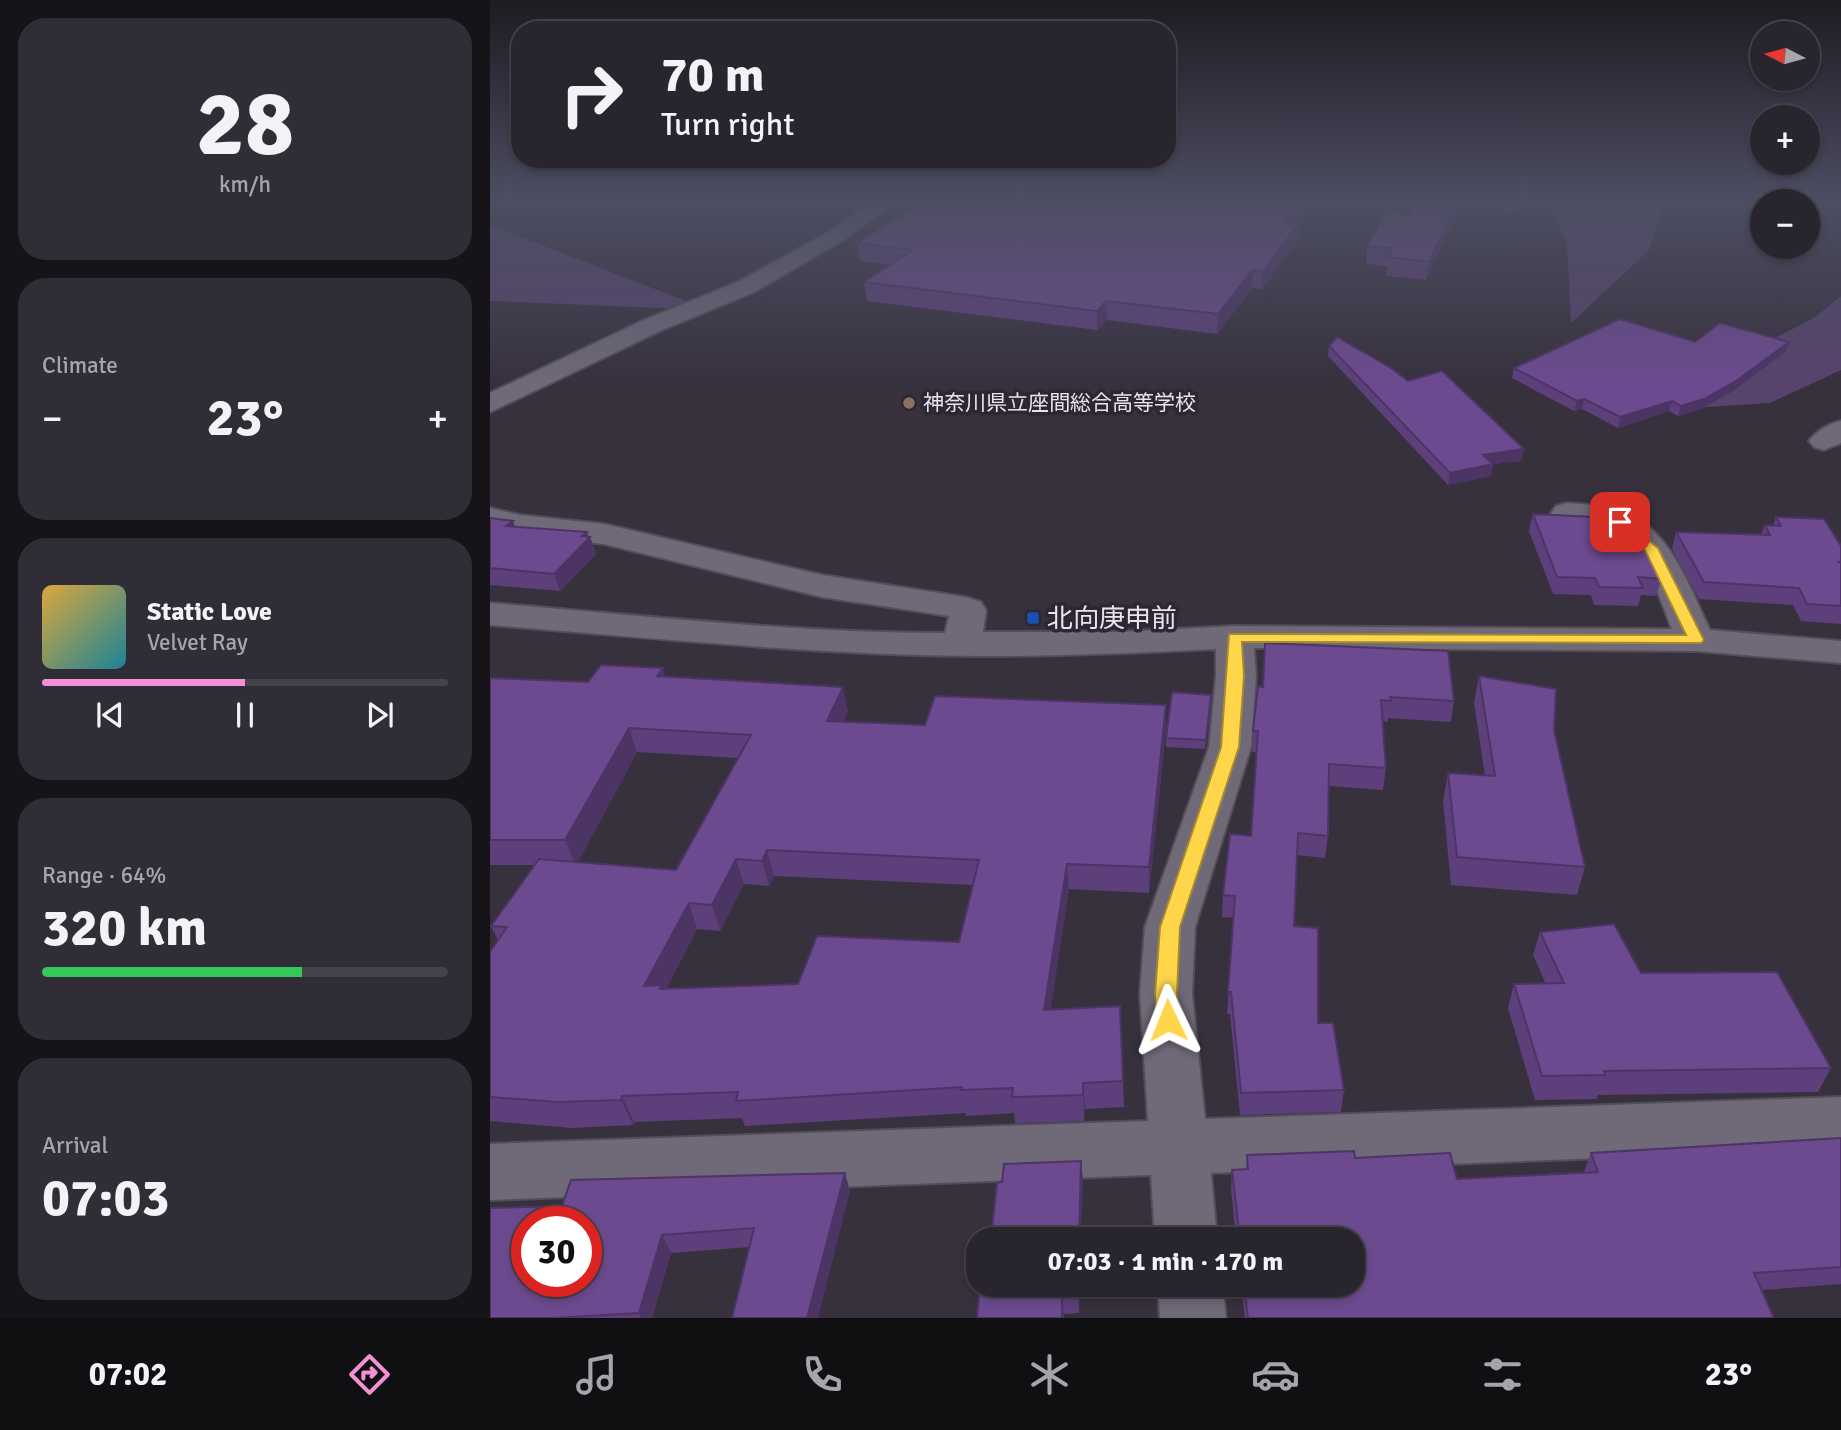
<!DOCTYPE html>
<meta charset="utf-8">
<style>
body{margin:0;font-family:Signika,"Noto Sans JP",sans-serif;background:#312d36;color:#f1f3f6;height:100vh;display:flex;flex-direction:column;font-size:26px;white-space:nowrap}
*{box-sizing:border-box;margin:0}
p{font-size:23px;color:#a5a5aa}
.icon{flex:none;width:38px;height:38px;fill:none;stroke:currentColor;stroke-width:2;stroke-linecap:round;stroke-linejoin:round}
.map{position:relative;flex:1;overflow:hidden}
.panel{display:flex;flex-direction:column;gap:18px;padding:18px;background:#171419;width:490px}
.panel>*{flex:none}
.guide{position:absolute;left:21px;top:21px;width:665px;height:147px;border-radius:28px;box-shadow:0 4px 10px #0003,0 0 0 2px #45424a;background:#29252e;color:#f1f3f6;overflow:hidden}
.needle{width:46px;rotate:276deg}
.buttons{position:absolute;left:1260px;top:21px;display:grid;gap:14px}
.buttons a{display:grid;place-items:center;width:70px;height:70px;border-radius:50%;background:#29252e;box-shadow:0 4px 10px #0003,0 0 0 2px #45424a;font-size:35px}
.speed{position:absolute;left:21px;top:1206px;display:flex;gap:14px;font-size:35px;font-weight:700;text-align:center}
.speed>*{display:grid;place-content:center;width:91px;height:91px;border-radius:50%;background:#29252e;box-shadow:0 4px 10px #0003,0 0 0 2px #45424a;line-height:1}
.speed .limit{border:10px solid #d22;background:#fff;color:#111}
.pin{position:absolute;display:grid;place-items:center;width:60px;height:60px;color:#fff;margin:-30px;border-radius:14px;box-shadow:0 4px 10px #0006}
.me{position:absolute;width:77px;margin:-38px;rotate:358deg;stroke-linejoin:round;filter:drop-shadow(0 0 5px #0008)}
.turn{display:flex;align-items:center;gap:24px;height:147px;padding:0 35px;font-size:32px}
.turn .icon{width:91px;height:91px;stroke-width:2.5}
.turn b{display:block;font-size:49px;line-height:60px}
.big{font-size:52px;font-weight:800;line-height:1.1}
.panel .card{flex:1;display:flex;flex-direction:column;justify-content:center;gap:10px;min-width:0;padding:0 24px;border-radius:28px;background:#312d36}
.panel .dial{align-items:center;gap:0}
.dial b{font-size:91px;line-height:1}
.song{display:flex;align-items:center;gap:21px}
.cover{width:84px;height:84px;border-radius:10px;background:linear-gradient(135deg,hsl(40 70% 55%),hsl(190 70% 35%))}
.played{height:7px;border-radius:4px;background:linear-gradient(90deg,#f491d4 50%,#45424a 50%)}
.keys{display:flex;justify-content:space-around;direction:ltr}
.heat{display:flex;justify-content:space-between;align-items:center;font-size:38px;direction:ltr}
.charge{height:10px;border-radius:5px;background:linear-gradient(90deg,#34c759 64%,#45424a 0)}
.trip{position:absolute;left:476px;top:1227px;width:399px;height:70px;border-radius:28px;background:#29252e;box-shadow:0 4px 10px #0003,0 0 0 2px #45424a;font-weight:800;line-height:70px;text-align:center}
.menu{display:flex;height:112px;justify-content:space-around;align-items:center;background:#100f12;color:#a5a5aa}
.menu .icon{width:49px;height:49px}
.menu .on{color:#f491d4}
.menu b{font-size:32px;color:#f1f3f6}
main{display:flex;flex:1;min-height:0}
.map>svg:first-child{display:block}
.green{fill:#57436c}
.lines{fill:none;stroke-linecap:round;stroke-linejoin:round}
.minor-casing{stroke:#534d59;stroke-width:4}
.minor{fill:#6f6978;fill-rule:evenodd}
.wall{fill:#5d407b;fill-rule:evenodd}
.shaded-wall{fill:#4c3464}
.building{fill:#6c4a8f;stroke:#4c3464;stroke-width:2;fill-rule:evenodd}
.route{fill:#ffd54a;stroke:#a68a30;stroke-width:2}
.education-dot{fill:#8d6e63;stroke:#2d2734;stroke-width:2.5}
.transit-dot{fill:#1a4fb4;stroke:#2d2734;stroke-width:2.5}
.labels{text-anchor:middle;stroke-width:7;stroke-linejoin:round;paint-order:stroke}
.far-poi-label{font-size:21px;fill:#e8e4ed;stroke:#2d2734;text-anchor:start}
.poi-label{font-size:26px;fill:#e8e4ed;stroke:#2d2734;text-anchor:start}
</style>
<main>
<section class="panel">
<div class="card dial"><b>28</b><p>km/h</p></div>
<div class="card"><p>Climate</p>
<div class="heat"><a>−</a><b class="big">23°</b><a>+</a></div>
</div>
<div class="card">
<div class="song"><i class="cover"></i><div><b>Static Love</b><p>Velvet Ray</p></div></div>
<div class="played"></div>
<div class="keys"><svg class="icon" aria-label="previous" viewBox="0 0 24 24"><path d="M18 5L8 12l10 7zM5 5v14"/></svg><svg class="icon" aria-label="pause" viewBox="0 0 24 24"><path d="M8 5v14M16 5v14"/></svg><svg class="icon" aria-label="next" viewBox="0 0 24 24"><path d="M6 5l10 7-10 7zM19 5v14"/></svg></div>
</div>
<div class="card"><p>Range · 64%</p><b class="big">320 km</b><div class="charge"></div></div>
<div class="card"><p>Arrival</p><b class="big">07:03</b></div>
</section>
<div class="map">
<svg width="1351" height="1318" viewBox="0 0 1351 1318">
<rect width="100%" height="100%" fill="#37313e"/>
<g class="green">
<polygon points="1056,199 1176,199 1159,250 1081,323 1077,243"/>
<polygon points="0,225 219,310 0,301"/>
<polygon points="1351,296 1351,370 1280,403 1186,409 1225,369 1324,318"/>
</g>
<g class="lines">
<defs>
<g id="minor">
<polygon points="386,199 409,199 355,239 264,292 172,330 0,412 0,393 154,320 248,282 341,231"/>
<polygon points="1008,199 1028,199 1031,205 1021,211 1014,209"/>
<path d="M1351,421v22l-17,7 -10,-3 -5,-6c8,-11 20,-17 32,-20z"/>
<path d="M1077,503c21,2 45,2 64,12 42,21 60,75 79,115l131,11v22l-145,-12 -442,-3 2,28 -5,71 -56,180 -3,67 13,125 636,-22v52l-630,24 6,66h-62l-4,-64 -661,25v-56l658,-23 -8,-127 5,-67 64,-180 7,-71v-27c-99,5 -199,9 -297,6 -143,-4 -286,-19 -429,-30v-22c151,12 304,30 455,30l4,-17 -127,-19 -218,-53 -84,-9 -30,-7v-20l30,7 84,9 218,51 143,22 16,5 5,8 -3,22h135l116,-6 438,3c-14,-34 -29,-90 -68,-102 -15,-5 -33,-3 -48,-7l-5,-7 5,-7z"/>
<polygon points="668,1284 732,1284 736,1318 670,1318"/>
</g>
</defs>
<use href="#minor" class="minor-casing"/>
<use href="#minor" class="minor"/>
</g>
<g class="wall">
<polygon points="929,199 974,199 936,280 896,276 897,266 876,264 877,246 920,214"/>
<polygon points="817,206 805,223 808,240 772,289 762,288 727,334 617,320 607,330 377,301 374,282 400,265 370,261 367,243"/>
<polygon points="1205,342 1299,342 1296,351 1243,391 1211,409 1188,416 1179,411 1128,428 1092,409 1084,411 1022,378 1024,368"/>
<polygon points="839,346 918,381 1034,449 1031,461 1003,464 1001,476 958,485 838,356"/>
<polygon points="1043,514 1131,531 1172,579 1166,596 1151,595 1148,606 1104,605 1101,595 1063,594 1039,531"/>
<polygon points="1286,517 1351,546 1351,624 1311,621 1303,605 1209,599 1182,549 1186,532 1271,534 1275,525 1283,525"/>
<polygon points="0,518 25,527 100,537 106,554 70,591 0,585"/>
<polygon points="989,676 1064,730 1095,867 1087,895 961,885 953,801 958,773 995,776 984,702"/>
<path d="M175,677l183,34 -5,10 82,4 241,4 -17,164 -80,-4 -19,120 70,-3 4,101 -39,2 -1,12 -69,2 -1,-10 -48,3 -1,-3 -220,13 -3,-8 -108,4 -1,3 -62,3 -81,-7v-169l8,-12 -7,-14 44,-61h-45v-187l98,4zM147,752l101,6 -62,112 -98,-8zM284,876l199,9 -14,57 -161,42 -132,5 31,-60 23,2 24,-47 25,2z"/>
<polygon points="768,686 964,701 961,722 898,718 898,722 893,721 896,768 893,790 839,786 838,836 835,858 807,855 804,926 828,1023 854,1090 851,1112 750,1115 740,1014 737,1014 744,918 732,917 733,895 761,836 767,752 762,752"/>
<polygon points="721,704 715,749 676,747 676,738"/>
<polygon points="1050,932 1341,1068 1328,1092 1108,1095 1107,1099 1045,1100 1018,1008 1024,984 1056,984 1043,955"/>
<polygon points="1351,1138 1351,1284 1272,1290 1284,1318 755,1318 751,1284 863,1284 863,1239 746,1239 741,1189 742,1170 756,1169 757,1155 865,1158 967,1179 1094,1172 1101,1153"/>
<polygon points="355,1173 360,1192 259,1247 181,1253 162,1318 0,1318 72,1206"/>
<polygon points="490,1284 590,1284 589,1313 574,1314"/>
</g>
<g class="shaded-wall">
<polygon points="812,199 818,199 817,206 793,239 794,222"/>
<polygon points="968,199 974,199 936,280 939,262"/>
<polygon points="809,223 808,240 772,289 773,271"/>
<polygon points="763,270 762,288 727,334 728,314"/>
<polygon points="616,301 617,320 607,330 607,311"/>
<polygon points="1299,342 1296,351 1243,391 1211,409 1188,416 1191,406"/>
<polygon points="1094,399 1092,409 1084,411 1087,401"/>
<polygon points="1182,401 1179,411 1128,428 1130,417"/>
<polygon points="1034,449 1031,461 1003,464 1001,476 958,485 960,473 993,455"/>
<polygon points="23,521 29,538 16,526"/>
<polygon points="97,532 99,538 100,537 106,554 70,591 64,574 92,536"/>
<polygon points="173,668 180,692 167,676"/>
<polygon points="353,687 358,711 343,745 337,721"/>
<polygon points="721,695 721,704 715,749"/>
<polygon points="676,705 676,729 659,893 659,867"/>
<polygon points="139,728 147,752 86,866 75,840"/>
<polygon points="277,850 284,876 279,886 272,861"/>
<polygon points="246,859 254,884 230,931 222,905"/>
<polygon points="577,864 579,889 557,1035 554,1010"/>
<polygon points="199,903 207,929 174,993 154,986"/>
<polygon points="593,1083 595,1109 594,1121 593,1095"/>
<polygon points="132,1096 144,1122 143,1125 131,1100"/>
<polygon points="591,1161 593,1180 591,1239 589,1239"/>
<polygon points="355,1173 360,1192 328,1318 317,1318"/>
<polygon points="172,1235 181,1253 162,1318 151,1318 149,1313"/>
<polygon points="588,1284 590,1284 589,1313 588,1295"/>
<polygon points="572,1295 574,1314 574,1318 572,1318"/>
</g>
<g class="building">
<polygon points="438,199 812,199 794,222 809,223 773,271 763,270 728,314 616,301 607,311 374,282 422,250 367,243"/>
<polygon points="929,199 968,199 939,262 898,257 903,248 877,246 897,212 920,214"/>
<polygon points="1130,319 1205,342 1230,323 1299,342 1246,381 1214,399 1191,406 1182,401 1130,417 1094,399 1087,401 1024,368"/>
<polygon points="847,337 901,368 918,381 952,371 1034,449 993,455 1003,464 960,473 839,346"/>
<polygon points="1043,514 1125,518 1131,531 1144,531 1151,540 1172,579 1148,577 1153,588 1109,587 1105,578 1067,577"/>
<polygon points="1286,517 1334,519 1351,546 1351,562 1349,562 1351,564 1351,606 1317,604 1309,588 1214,582 1186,532 1280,535 1275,525 1291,526"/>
<polygon points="0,518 23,521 16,526 97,532 92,536 100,537 64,574 0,568"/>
<polygon points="775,643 958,651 964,701 900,697 901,701 891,700 896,768 839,764 838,836 808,833 804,926 828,928 828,1023 843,1023 854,1090 751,1093 741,992 738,992 745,896 733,895 740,834 761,836 768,731 763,731 768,686 773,687"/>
<path d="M111,665l62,3 -6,8 186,11 -16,34 98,4 10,-29 231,9 -17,162 -82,-3 -23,146 76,-4 3,75 -40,2v12l-71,2 1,-9 -52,2 1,-3 -226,14 2,-9 -116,4 -1,4 -63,2 -68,-5v-145l17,-25 -16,-1 48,-67 137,11 75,-135 -122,-7 -64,112h-75v-162l98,4zM277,850l212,10 -20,82 -142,-6 -19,48 -138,5 1,-4 -17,1 45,-83 23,2 24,-46 26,2z"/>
<polygon points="989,676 1066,689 1064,730 1095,867 967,857 958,773 1005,776"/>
<polygon points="682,692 721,695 716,740 676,738"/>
<polygon points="1124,924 1151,973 1287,972 1341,1068 1114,1071 1115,1075 1052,1076 1024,984 1074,983 1050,932"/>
<polygon points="1351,1138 1351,1267 1264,1273 1284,1318 758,1318 754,1284 863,1284 863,1239 750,1239 742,1170 758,1169 757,1155 864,1151 865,1158 960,1153 967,1179 1108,1172 1101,1153"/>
<polygon points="591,1161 589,1239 494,1239 501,1238 507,1183 512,1182 514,1164"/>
<path d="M355,1173l-38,145h-75l22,-90 -92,7 -23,78 -85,5h-64v-110l72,-2 9,-26zM37,1222h59v59h-59z"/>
<polygon points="490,1284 588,1284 588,1295 572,1295 572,1318 487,1318"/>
</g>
<linearGradient id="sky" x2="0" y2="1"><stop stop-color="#1e1b22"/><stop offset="0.52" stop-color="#4d4e63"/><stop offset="1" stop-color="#4d4e63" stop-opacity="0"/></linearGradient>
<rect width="1351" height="384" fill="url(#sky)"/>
<polygon class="route" points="1130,518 1168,548 1214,640 1211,643 752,642 754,676 749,747 690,927 687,994 689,1020 685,1026 678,1029 670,1026 667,1020 665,994 670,927 731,747 739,634 1196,635 1155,550 1124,522"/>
<circle class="education-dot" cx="419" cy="403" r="7"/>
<rect class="transit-dot" x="536" y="611" width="14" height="14" rx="3.5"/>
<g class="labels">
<g class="far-poi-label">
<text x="433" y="410">神奈川県立座間総合高等学校</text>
</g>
<g class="poi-label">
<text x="557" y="627">北向庚申前</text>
</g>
</g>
</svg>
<div class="buttons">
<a><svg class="needle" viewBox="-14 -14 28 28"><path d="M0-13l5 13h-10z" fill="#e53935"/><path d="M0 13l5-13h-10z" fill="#a5a5aa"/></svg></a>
<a>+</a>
<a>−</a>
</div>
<div class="speed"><div class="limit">30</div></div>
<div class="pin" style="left:1130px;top:522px;background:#d93025"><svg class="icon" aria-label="arrive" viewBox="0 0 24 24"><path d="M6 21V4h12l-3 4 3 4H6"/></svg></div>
<svg class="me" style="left:678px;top:1020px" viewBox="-20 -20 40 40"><path d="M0-17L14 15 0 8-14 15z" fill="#ffd54a" stroke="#fff" stroke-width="4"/></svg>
<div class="trip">07:03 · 1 min · 170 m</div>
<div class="guide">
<div class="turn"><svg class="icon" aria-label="right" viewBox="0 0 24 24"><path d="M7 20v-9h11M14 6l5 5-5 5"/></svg><div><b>70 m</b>Turn right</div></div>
</div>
</div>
</main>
<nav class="menu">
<b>07:02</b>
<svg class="icon on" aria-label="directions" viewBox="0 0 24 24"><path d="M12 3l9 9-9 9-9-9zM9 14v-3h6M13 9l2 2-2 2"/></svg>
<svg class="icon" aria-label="music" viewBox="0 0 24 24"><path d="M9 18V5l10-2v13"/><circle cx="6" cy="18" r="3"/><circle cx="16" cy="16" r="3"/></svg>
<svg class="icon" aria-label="phone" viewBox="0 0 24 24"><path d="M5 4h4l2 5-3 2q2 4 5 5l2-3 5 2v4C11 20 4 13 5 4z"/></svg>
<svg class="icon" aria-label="climate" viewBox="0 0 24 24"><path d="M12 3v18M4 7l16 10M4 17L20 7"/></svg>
<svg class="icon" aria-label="car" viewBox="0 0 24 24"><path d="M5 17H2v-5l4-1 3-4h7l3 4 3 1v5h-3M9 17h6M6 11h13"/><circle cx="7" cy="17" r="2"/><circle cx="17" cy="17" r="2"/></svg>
<svg class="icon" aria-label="filters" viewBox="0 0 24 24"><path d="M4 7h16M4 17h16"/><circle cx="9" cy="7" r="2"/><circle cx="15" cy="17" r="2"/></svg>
<b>23°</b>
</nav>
